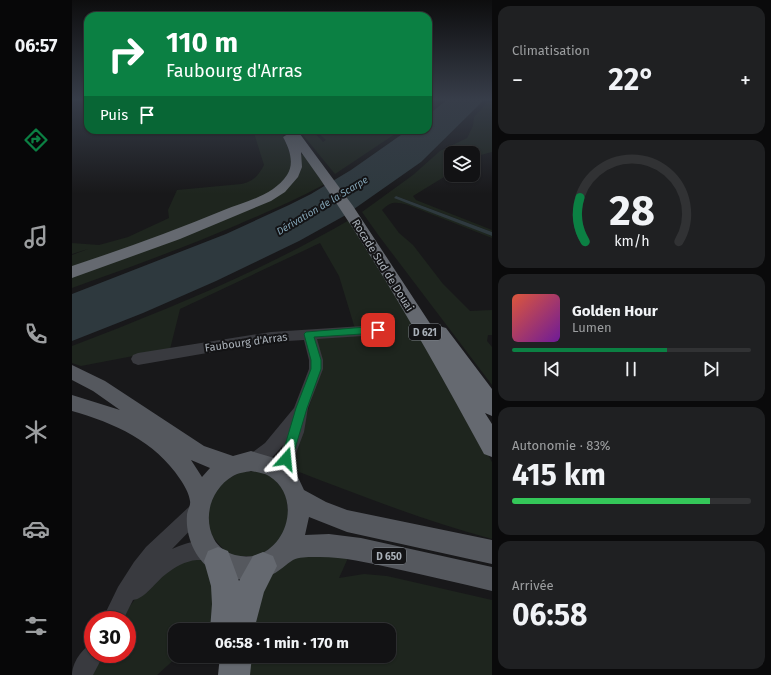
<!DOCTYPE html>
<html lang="fr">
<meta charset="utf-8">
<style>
body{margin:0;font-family:"Fira Sans",sans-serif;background:#1f2022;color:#f1f3f6;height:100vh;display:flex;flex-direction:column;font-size:15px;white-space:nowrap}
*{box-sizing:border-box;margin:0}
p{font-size:13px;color:#9c9ea0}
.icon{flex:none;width:22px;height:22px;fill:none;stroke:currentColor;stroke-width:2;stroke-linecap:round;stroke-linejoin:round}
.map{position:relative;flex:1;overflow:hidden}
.side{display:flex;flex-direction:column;gap:6px;padding:6px;background:#0a0a0b;width:279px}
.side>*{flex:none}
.guide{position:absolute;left:12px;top:12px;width:348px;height:122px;border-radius:12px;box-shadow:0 1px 3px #0004,0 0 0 1px #313234;background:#0b8043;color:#fff;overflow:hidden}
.tools{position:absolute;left:372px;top:146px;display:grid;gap:8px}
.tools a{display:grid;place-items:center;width:36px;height:36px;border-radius:8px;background:#121214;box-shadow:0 1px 3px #0004,0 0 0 1px #313234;font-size:20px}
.speed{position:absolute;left:12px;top:611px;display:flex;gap:8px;font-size:20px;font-weight:700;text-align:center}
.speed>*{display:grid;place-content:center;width:52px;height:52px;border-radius:50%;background:#121214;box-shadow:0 1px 3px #0004,0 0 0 1px #313234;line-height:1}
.speed .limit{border:6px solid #d22;background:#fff;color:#111}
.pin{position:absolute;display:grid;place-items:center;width:34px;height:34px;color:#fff;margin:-17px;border-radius:8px;box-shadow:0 2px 6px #0006}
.me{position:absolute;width:44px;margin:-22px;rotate:18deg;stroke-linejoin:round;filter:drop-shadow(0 0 3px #0008)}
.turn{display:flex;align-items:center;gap:14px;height:84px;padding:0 16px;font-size:18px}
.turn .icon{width:52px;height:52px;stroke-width:2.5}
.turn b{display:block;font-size:28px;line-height:34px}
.then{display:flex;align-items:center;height:38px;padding:0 16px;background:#0003;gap:8px;font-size:15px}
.big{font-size:30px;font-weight:700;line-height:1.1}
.side .card{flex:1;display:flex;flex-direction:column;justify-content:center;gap:6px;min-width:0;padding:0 14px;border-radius:12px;background:#1f2022}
.side .dial{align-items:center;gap:0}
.dial svg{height:104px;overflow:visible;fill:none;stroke:#313234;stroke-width:7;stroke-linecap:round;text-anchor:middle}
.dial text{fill:#f1f3f6;stroke:none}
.song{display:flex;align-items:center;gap:12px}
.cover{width:48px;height:48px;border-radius:6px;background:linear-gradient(135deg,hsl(10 70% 55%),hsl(280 70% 35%))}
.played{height:4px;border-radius:2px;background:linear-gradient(90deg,#0b8043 65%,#313234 65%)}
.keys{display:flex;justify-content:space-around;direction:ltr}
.heat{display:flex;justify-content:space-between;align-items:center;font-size:22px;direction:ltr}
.charge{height:6px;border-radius:3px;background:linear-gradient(90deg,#34c759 83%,#313234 0)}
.trip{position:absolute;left:96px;top:623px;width:228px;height:40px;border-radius:12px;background:#121214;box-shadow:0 1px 3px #0004,0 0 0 1px #313234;font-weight:700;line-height:40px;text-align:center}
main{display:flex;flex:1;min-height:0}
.dock{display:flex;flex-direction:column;width:72px;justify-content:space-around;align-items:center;background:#070708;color:#9c9ea0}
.dock .icon{width:28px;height:28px}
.dock .active{color:#0b8043}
.dock b{font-size:18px;color:#f1f3f6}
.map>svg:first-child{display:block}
.green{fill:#1e251e}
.water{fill:#2e393e}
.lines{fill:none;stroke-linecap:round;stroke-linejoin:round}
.minor{fill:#393a3f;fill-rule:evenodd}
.major{fill:#55585e;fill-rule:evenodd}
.highway{fill:#656970;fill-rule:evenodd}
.route{fill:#0b8043;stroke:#07532c}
.labels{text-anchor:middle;stroke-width:4;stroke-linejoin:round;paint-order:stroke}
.far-water-label{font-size:10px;font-style:italic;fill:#82a3b4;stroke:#131315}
.shield{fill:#131315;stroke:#7d8288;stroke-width:1}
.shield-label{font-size:10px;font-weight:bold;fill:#aab1b9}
.street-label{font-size:11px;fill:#aab1b9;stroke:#131315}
</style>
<main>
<nav class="dock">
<b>06:57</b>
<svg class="icon active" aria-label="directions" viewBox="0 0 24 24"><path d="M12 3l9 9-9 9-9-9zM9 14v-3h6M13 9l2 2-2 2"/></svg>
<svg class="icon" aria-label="music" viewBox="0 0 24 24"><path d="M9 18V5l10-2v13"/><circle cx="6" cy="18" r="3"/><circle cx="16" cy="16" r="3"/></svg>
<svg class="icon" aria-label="phone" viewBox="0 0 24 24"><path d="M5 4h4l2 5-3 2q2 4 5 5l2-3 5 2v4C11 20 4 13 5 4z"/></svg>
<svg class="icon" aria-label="climate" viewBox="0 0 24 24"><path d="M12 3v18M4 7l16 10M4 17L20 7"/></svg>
<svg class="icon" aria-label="car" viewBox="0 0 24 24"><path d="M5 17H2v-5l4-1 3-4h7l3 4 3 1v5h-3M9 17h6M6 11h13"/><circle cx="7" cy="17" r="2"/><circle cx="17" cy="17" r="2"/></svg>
<svg class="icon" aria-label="filters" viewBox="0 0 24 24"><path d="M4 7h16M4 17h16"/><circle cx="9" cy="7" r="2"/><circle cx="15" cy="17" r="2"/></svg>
</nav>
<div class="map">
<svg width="420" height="675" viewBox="0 0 420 675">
<rect width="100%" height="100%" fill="#18181a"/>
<g class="green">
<path d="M416,102l4,1v49l-19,5v-4h-22v16l-7,8 -31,19 3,4 76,30v2l-96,-36 96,40v2l-84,-33c-13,-3 -16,-4 -26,5l17,23 14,12 30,39 27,27 22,-1v25h-4l-1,6 5,6v38l-113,-149 -17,-24 51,-37 27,-24 27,-13 6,-12 1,-9z"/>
<path d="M181,130h28l9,24 14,1 21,29c-29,16 -58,28 -88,41 -54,23 -109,43 -165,63v-33l16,-6 -16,5v-11l27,2 29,-8 41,-19 -1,-8 9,-20 64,-6c13,-3 17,-8 23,-19z"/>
<polygon points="227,130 240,130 251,142 254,140 243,130 329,130 263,174"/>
<path d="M279,219l70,113 71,130v77c-67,-18 -133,-44 -198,-69v-15l19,-61 3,-57 40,-5 -17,-56 -19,-33 -140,66 -10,40 -89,17 -9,-3v-17c96,-37 190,-75 279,-127z"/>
<polygon points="184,471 200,476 214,493 217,524 208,541 188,556 163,556 152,550 140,536 136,524 137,505 148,484 168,472"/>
<polygon points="246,553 276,558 267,578 292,574 315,576 420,600 420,675 177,675 175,656 317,656 317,630 177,630 183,590 210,564 228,556"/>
<polygon points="112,558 127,559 137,567 146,582 141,630 103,630 103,656 106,656 85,675 16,675 30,654 55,654 55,620 48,620 69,591"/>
</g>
<g class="water">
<polygon points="376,99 413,99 349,162 272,216 227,241 144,281 71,313 0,341 0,294 154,234 217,205 239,194 279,170 336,130 356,130 356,115"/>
<polygon points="324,196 420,232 420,236 322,198"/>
</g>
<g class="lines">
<g class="minor">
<path d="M306,325l5,2 1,3 -1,3 -5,2 -61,4 6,21v9l-15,39 -4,24 -8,21 -3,24 -2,6 -6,2 -6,-2c-5,-11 0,-27 4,-38 -7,9 -16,19 -28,24l-6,-2 -2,-6 2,-6 16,-12 29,-35 15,-39v-9l-5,-20 -33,2 -133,23 -5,-2 -2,-4 2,-4 5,-2 133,-21z"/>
<path d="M125,502l6,3 3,6 -3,6 -31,32c14,-6 28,-11 43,-5l2,7 -2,7c-7,2 -12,2 -18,2 -12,1 -22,7 -31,14 -10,7 -21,25 -33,26l-10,20h-21l16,-33 16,-25 12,-15 45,-42z"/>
<path d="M21,643v11h11l-11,21h-21c0,-12 10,-27 21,-32z"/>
</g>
<path class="major" d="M0,365l33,16 99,65 29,10 18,-5 30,9 15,13 8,17 22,12 21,8 145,30v24l-145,-32 -38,-15 -4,18 24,-1 32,4 131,29v24c-33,-8 -67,-16 -100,-23 -26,-6 -52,-12 -78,-11 -7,0 -15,0 -21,3 -7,4 -13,11 -20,14 -17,9 -41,7 -58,-2 -19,-10 -30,-36 -28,-57 0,-4 4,-10 3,-14 -1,-8 -6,-16 -10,-22 -25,-38 -66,-56 -108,-68v-16l48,15 -27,-19 -21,-11zM119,460l19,8 -8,9zM179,471c5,1 13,2 18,5 38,23 14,91 -34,79 -8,-2 -17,-8 -21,-16 -12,-23 -2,-51 19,-63 5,-3 13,-4 18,-5z"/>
<g class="highway">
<path d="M214,130h11l56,76 80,122 6,-2 7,2 46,61v27l-7,-3 7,11v33l-8,-3c-56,-103 -114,-206 -183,-302l1,15 -4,10 -13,15 -14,9 -91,38 -108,39v-12c51,-17 102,-35 152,-56 21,-8 50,-15 63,-35 8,-12 2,-27 -4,-38l5,-3z"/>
<polygon points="146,547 156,551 167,581 181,556 191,552 201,556 205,566 192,592 182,630 138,630 140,604 139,586 132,561 136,551"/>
<polygon points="148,656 180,656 178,675 146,675"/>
</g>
</g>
<linearGradient id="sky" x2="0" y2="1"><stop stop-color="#0d0d0e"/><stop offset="0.51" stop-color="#373d49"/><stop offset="1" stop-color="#373d49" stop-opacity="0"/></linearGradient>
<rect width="420" height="194" fill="url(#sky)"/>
<polygon class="route" points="306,326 310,330 306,333 242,337 249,360 249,369 235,408 220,459 218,463 214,465 210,463 209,459 224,408 239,369 239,360 232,334 234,332"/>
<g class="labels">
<g class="far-water-label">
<text transform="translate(250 205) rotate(-31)" y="4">Dérivation de la Scarpe</text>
</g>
<g class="shield">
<rect x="337" y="324" width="32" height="16" rx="3"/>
<rect x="300" y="548" width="34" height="16" rx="3"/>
</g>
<g class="shield-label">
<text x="353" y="336">D 621</text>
<text x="317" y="560">D 650</text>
</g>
<g class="street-label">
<text transform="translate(311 265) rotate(58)" y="4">Rocade Sud de Douai</text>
<text transform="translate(174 342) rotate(-8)" y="4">Faubourg d'Arras</text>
</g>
</g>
</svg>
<div class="tools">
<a><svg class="icon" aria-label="layers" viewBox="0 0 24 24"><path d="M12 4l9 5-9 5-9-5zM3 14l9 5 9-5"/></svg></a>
</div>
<div class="speed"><div class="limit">30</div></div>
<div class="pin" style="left:306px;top:330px;background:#d93025"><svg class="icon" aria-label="arrive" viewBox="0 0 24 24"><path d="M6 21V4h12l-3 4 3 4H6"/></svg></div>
<svg class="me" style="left:214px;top:459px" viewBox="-20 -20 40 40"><path d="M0-17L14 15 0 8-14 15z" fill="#0b8043" stroke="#fff" stroke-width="4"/></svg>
<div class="trip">06:58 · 1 min · 170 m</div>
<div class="guide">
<div class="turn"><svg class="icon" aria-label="right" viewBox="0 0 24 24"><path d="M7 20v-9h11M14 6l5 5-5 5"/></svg><div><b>110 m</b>Faubourg d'Arras</div></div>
<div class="then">Puis<svg class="icon" aria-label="arrive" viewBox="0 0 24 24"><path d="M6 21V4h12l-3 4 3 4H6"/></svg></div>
</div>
</div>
<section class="side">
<div class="card"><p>Climatisation</p>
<div class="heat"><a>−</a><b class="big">22°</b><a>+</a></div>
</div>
<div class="card dial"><svg viewBox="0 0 100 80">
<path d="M14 69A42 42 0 1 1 86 69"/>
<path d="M14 69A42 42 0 0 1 10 35" stroke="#0b8043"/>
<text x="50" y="56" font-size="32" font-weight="700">28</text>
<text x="50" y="72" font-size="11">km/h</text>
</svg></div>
<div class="card">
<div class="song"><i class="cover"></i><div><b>Golden Hour</b><p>Lumen</p></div></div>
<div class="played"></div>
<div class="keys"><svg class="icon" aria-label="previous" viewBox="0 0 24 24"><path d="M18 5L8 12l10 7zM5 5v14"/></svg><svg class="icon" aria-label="pause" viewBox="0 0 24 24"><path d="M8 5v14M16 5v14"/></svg><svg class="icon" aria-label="next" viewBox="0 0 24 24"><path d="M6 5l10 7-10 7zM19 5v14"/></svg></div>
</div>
<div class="card"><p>Autonomie · 83%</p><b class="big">415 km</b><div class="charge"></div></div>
<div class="card"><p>Arrivée</p><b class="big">06:58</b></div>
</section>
</main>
